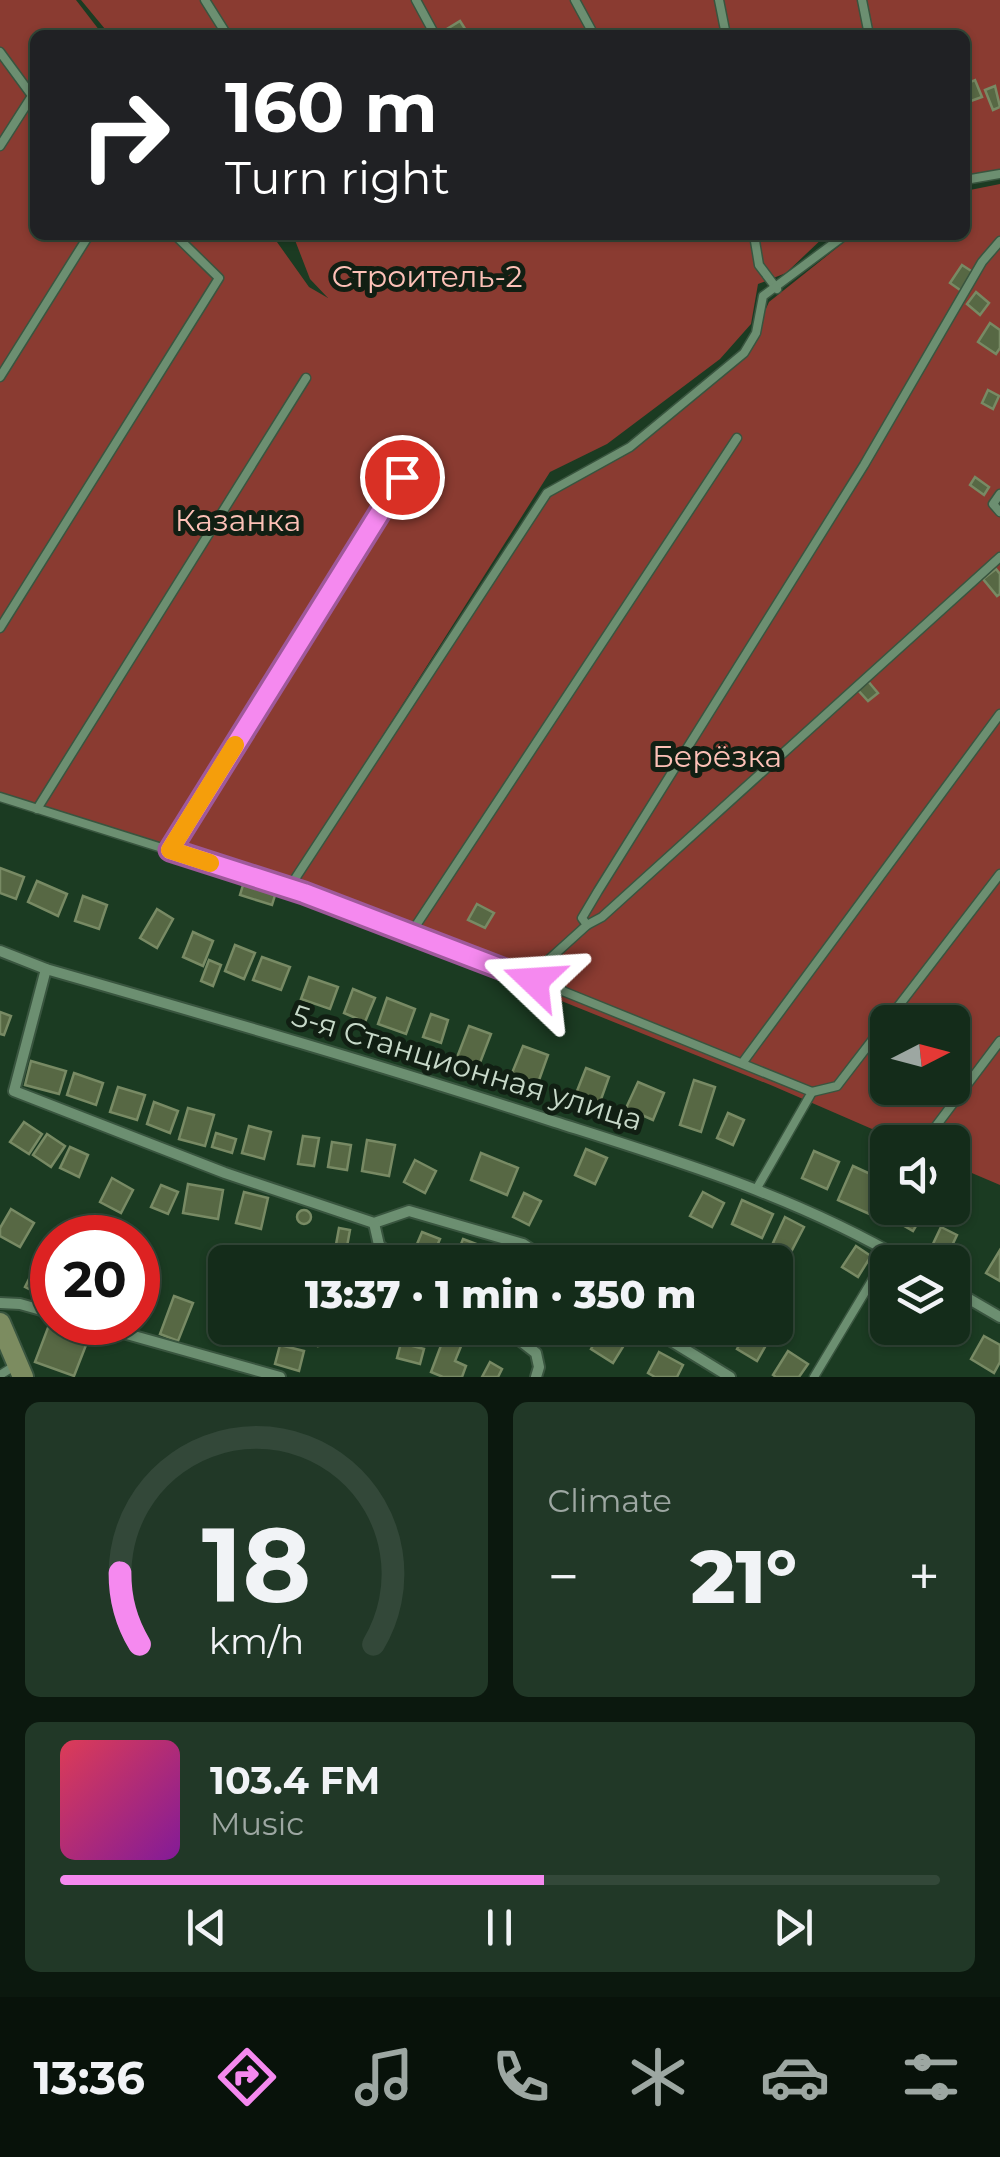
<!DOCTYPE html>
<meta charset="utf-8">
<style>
body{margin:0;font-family:Montserrat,sans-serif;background:#213827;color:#f1f3f6;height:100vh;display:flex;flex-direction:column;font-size:38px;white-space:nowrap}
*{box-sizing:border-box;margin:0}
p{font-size:32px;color:#9da7a2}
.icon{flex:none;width:55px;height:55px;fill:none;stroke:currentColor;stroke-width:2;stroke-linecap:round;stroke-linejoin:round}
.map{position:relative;height:1377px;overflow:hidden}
.details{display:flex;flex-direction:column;gap:25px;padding:25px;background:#0b180e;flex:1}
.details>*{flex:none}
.top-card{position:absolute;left:30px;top:30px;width:940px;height:210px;border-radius:15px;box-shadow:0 2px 8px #0004,0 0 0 2px #334839;background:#202124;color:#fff;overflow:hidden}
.needle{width:65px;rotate:84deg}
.fabs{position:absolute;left:870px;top:1005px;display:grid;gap:20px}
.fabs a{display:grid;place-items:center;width:100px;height:100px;border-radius:15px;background:#142c1a;box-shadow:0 2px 8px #0004,0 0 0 2px #334839;font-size:50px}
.speed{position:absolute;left:30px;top:1215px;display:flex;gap:20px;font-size:50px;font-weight:700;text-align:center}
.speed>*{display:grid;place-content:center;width:130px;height:130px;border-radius:50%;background:#142c1a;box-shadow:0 2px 8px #0004,0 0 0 2px #334839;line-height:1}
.speed .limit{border:15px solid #d22;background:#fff;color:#111}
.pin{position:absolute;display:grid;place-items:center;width:85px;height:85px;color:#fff;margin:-42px;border:5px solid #fff;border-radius:50%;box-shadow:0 2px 10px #0007}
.me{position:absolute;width:110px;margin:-55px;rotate:290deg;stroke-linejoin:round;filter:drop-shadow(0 0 8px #0008)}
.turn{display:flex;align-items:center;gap:35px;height:210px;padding:0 30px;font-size:45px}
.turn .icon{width:130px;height:130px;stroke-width:2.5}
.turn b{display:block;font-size:70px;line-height:85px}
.big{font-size:75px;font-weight:800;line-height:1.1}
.details .tile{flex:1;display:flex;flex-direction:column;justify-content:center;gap:15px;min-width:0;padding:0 35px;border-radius:15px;background:#213827}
.details .dial{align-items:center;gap:0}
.dial svg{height:260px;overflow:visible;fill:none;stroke:#334839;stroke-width:7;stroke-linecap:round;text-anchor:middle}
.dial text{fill:#f1f3f6;stroke:none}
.song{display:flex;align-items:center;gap:30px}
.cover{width:120px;height:120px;border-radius:15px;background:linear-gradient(135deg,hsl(350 70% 55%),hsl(290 70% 35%))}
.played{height:10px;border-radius:5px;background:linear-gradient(90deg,#f589ef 55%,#334839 55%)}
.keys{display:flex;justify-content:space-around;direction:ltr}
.heat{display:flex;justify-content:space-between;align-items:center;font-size:55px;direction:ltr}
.details .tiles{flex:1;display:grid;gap:25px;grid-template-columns:1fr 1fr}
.tile:last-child{grid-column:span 2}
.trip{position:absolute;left:208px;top:1245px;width:585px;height:100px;border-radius:15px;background:#142c1a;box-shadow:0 2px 8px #0004,0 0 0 2px #334839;font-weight:800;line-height:100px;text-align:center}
.tab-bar{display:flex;height:160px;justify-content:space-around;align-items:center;background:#08120a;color:#9da7a2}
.tab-bar .icon{width:70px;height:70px}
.tab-bar .selected{color:#f589ef}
.tab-bar b{font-size:45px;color:#f1f3f6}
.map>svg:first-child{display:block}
.green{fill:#8a3b31;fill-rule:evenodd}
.building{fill:#576844;stroke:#788a64;stroke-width:2.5}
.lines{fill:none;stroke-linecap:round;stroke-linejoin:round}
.lane-casing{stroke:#39553f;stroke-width:11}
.street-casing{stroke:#39553f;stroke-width:14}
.secondary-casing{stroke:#39553f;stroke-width:24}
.lane{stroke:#6c8f71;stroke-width:8}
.street{stroke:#6c8f71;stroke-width:10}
.secondary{stroke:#7c8c60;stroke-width:20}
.route-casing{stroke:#9f599b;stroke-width:25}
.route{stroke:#f589ef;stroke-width:18}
.slow{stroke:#f59e0b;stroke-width:18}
.labels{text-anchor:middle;stroke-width:10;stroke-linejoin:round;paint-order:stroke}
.park-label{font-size:30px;fill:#fdc1b7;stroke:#111f13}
.street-label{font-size:30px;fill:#c7d9c9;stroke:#111f13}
</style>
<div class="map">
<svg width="1000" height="1377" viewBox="0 0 1000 1377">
<rect width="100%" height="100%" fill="#1b3b22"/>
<g class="green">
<polygon points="0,0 76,0 103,35 35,35 35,235 272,235 309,287 328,298 310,279 293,235 826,235 786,273 758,284 751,324 720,359 607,444 550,472 289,883 0,792"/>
<polygon points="81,0 1000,0 1000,171 965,178 965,35 110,35"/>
<path d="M1000,184v1001l-47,-20 -1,-23h-50l-129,-56 -483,-194 271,-412 74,-39 115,-97 19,-42 84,-67h112v-44zM888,1022h64v66h-64z"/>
</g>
<g class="building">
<polygon points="460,21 469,35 451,35 447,29"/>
<polygon points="975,80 982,97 968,102 965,84"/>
<polygon points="995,86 1000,107 993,110 985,90"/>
<polygon points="962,265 976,274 963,292 950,283"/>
<polygon points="976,292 989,303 980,315 967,304"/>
<polygon points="990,323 1000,330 1000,348 996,354 978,342"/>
<polygon points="988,390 999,396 993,409 982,403"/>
<polygon points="975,477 989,487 984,495 970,485"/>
<polygon points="996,569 1000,574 1000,594 997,596 983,579"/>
<polygon points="867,680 878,693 868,701 857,689"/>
<polygon points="0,868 24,877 16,899 0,893"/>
<polygon points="37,881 67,894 58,916 28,902"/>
<polygon points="244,882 276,892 272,905 240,895"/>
<polygon points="83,896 107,905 99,929 75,921"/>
<polygon points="477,904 494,913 485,928 468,920"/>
<polygon points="157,909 173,919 157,948 140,938"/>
<polygon points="193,932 213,941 203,966 183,957"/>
<polygon points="235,945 255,953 244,979 225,971"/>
<polygon points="262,957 290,967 281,990 253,980"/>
<polygon points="209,960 221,965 213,986 201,981"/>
<polygon points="309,977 338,987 330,1009 301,999"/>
<polygon points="353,989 375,998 365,1022 344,1013"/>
<polygon points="387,998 415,1009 406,1034 378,1024"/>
<polygon points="0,1012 11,1016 4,1035 0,1034"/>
<polygon points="431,1014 448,1020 441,1043 423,1037"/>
<polygon points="469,1026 491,1034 478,1068 456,1060"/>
<polygon points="523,1046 548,1055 538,1083 512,1073"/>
<polygon points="31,1061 66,1071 59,1094 25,1085"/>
<polygon points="586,1068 609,1077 599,1105 575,1096"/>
<polygon points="74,1073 103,1083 96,1105 67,1095"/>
<polygon points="694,1080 715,1087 701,1132 680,1125"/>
<polygon points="638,1082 664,1093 653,1120 626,1108"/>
<polygon points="118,1087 145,1095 137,1120 110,1112"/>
<polygon points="154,1102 178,1111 170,1133 147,1124"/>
<polygon points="188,1108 214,1115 205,1146 179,1139"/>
<polygon points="728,1113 744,1120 733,1145 717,1138"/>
<polygon points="24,1122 42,1134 29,1154 10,1142"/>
<polygon points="249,1126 271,1132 264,1159 242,1153"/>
<polygon points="216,1133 236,1139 232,1153 212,1147"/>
<polygon points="47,1134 65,1146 51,1167 33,1155"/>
<polygon points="303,1136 319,1138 314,1166 298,1164"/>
<polygon points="367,1140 395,1145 389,1176 362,1171"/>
<polygon points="332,1142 351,1145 347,1170 328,1167"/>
<polygon points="70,1147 88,1155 79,1177 60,1168"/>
<polygon points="586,1149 607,1158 595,1184 575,1175"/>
<polygon points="814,1151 839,1162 827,1189 802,1178"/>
<polygon points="481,1153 518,1168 507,1195 471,1180"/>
<polygon points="415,1160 436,1171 425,1193 404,1182"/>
<polygon points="853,1166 888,1182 888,1208 883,1220 838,1200"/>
<polygon points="112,1178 133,1190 121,1213 100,1202"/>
<polygon points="188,1184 223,1190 218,1219 183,1213"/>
<polygon points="161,1185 178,1192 168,1214 151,1207"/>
<polygon points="244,1192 268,1198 261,1229 236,1223"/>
<polygon points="703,1192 724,1203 712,1227 690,1216"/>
<polygon points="524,1193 541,1201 529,1225 513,1217"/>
<polygon points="742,1200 773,1214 762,1238 732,1224"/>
<polygon points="901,1208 926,1209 913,1231 894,1220"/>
<polygon points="11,1209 34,1223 20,1247 0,1236 0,1228"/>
<circle cx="304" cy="1217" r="7"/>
<polygon points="785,1217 804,1227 791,1252 773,1243"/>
<polygon points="941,1227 957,1235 949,1252 933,1244"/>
<polygon points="339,1228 350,1230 346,1252 335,1250"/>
<polygon points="422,1232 440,1239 430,1262 412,1256"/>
<polygon points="463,1239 479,1245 472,1262 454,1262"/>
<polygon points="856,1246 871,1256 858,1277 842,1267"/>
<polygon points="1000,1250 1000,1281 986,1273"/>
<polygon points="37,1263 52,1270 52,1286 47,1298 25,1287"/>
<polygon points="883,1275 888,1277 887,1309 870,1300"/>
<polygon points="174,1296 193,1303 178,1341 160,1334"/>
<polygon points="49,1325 88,1340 74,1376 35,1362"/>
<polygon points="315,1328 339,1328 342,1342 318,1346"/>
<polygon points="347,1328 369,1328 370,1331 347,1332"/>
<polygon points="562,1328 591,1328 583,1341"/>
<polygon points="603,1328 626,1342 613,1363 591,1349"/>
<polygon points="699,1328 724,1328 717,1339"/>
<polygon points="749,1328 767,1328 774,1331 757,1361 737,1349"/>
<polygon points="446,1332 464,1339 455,1361 466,1366 462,1377 443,1377 431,1372"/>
<polygon points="984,1336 1000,1345 1000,1362 994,1373 971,1359"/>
<polygon points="401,1343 424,1349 420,1364 397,1358"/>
<polygon points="280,1345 304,1351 299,1371 275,1364"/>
<polygon points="788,1351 808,1364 799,1377 776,1377 773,1375"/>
<polygon points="659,1352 683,1365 677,1377 655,1377 648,1373"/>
<polygon points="490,1362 502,1369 498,1377 482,1377"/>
</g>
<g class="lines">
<defs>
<g id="lane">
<polyline points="205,0 227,35"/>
<polyline points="416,0 435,35"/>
<polyline points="575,0 594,35"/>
<polyline points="719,0 726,35"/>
<polyline points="862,0 869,35"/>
<polyline points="0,52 33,97"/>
<polyline points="0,146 32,96"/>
<polyline points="965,180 1000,174"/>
<polyline points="754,235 759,265 777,289"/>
<polyline points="0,377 89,235"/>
<polyline points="1000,494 993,504 1000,512"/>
<polyline points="0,628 219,278 175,235"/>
<polyline points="0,797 289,888 565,992 812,1092 757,1188"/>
<polyline points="37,809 306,378"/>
<polyline points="170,850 402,477"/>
<polyline points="289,888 547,493 630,447 744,353 756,333 763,296 845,235"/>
<polyline points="587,925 582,918 598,891 864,465 982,262 1000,241"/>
<polyline points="411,933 737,438"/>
<polyline points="561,989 545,973 545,963 587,925 602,917 1000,557"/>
<polyline points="743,1062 1000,714"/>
<polyline points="812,1092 837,1086 1000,874"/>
<polyline points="927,1138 1000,1041"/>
<polyline points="0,1375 16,1365"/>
<polyline points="814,1377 889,1252"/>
</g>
<g id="street">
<path d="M0,951l46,18c171,49 341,98 509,153 123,39 240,74 352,140"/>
<polyline points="46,969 14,1091 225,1173 374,1223 409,1211 523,1244 550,1262"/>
<polyline points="374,1223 379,1245 399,1262"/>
<polyline points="952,1289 1000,1317"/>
<polyline points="0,1303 20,1304 52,1313"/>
<polyline points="84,1322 280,1377"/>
<polyline points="504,1328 536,1353 539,1367 536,1377"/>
<polyline points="650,1328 730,1377"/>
</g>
<polyline id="secondary" points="0,1323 23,1377"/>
</defs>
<use href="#lane" class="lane-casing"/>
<use href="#street" class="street-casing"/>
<use href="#secondary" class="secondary-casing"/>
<use href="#lane" class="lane"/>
<use href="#street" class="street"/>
<use href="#secondary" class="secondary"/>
</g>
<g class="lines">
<defs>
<polyline id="route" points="402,477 170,850 304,893 534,981"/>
</defs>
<use href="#route" class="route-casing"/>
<use href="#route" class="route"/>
<polyline class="slow" points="210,863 170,850 235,745"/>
</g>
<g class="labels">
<g class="park-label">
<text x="427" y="287">Строитель-2</text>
<text x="238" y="531">Казанка</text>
<text x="717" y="767">Берёзка</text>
</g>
<g class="street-label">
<text transform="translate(467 1068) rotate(17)" y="10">5-я Станционная улица</text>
</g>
</g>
</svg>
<div class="fabs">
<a><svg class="needle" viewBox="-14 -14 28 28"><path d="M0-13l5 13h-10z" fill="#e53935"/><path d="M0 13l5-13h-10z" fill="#9da7a2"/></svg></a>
<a><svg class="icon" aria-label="sound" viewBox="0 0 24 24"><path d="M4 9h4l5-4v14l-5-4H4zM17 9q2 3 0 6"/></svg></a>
<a><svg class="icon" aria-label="layers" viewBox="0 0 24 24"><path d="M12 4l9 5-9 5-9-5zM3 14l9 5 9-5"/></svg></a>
</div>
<div class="speed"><div class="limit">20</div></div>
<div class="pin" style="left:402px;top:477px;background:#d93025"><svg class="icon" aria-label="arrive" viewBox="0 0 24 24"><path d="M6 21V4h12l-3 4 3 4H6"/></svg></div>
<svg class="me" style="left:534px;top:981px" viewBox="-20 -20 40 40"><path d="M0-17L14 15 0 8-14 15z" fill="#f589ef" stroke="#fff" stroke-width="4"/></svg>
<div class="trip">13:37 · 1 min · 350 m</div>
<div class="top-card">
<div class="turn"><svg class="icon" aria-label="right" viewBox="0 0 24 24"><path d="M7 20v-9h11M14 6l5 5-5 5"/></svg><div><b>160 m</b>Turn right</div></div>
</div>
</div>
<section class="details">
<div class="tiles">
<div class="tile dial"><svg viewBox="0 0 100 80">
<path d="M14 69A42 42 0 1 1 86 69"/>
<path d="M14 69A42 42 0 0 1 8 47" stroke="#f589ef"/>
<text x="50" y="56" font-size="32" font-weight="700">18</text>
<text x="50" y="72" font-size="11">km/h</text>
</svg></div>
<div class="tile"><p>Climate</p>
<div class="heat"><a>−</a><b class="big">21°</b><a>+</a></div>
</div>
<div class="tile">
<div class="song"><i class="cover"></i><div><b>103.4 FM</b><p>Music</p></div></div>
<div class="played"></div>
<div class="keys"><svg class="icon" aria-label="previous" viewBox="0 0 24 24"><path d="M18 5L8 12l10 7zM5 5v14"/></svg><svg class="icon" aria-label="pause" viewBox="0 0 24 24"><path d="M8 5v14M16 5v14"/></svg><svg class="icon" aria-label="next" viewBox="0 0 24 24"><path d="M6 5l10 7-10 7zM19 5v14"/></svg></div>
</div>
</div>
</section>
<nav class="tab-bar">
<b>13:36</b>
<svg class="icon selected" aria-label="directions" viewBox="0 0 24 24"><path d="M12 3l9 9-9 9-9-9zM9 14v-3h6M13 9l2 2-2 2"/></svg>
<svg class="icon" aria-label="music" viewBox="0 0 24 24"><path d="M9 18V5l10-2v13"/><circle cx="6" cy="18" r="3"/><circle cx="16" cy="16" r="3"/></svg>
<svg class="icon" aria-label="phone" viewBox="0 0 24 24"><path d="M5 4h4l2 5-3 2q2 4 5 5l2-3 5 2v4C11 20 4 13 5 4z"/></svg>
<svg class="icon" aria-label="climate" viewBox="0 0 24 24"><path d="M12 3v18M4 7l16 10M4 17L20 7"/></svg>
<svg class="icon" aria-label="car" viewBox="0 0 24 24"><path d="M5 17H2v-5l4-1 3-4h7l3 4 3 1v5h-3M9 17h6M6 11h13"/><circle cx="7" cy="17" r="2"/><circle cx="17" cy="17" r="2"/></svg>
<svg class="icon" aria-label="filters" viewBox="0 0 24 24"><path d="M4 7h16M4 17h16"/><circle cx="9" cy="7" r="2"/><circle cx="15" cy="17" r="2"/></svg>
</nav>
